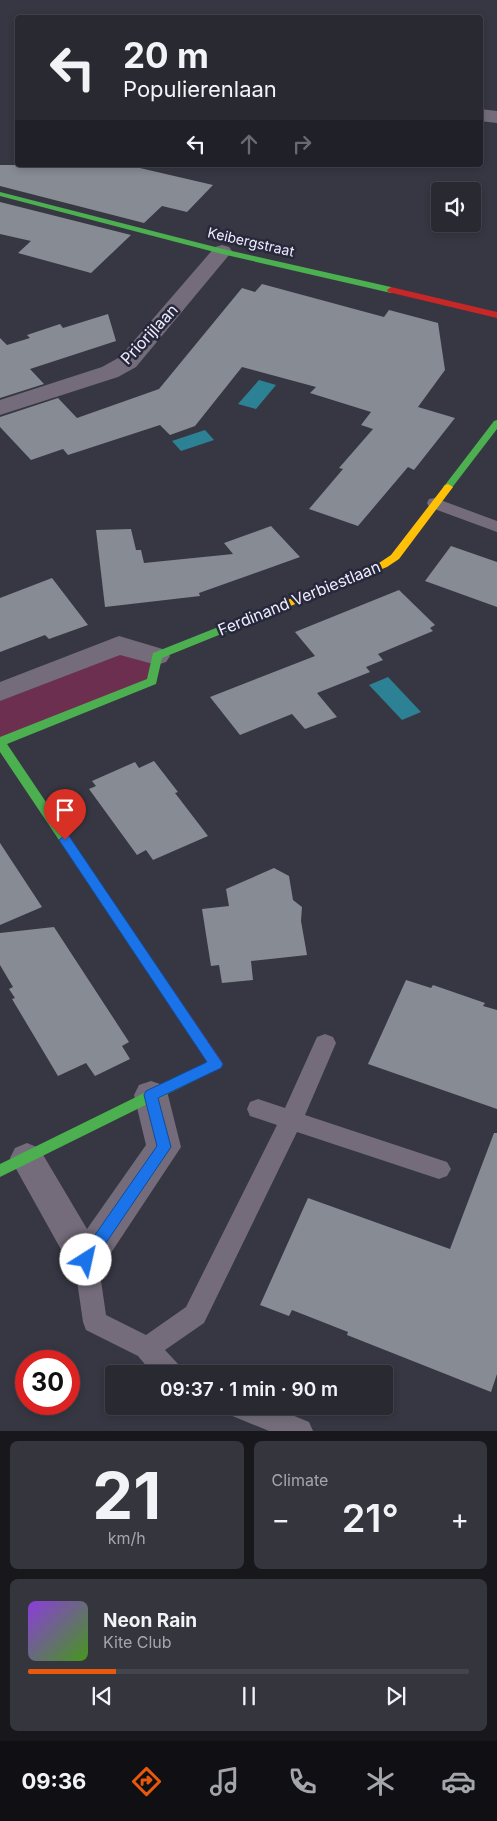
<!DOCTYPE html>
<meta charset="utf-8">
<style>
body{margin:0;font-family:Inter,sans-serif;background:#35353e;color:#f1f3f6;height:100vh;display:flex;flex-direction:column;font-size:19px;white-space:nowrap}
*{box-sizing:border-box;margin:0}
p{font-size:16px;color:#a5a6ac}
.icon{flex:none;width:28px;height:28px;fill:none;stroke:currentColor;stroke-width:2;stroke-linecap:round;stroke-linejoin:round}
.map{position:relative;height:1431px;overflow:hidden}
.drawer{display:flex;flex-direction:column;gap:10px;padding:10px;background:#17171c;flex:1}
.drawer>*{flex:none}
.banner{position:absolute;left:15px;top:15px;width:468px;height:152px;border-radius:5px;box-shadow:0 2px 8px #0003,0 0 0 1px #45454d;background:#292932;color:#f1f3f6;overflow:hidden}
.buttons{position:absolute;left:431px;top:182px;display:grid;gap:10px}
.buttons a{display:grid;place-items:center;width:50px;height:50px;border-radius:5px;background:#292932;box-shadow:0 2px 8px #0003,0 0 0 1px #45454d;font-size:25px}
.speed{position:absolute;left:15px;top:1350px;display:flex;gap:10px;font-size:25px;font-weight:700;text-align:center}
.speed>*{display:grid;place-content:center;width:65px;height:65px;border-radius:50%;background:#292932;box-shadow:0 2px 8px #0003,0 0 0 1px #45454d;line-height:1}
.speed .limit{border:8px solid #d22;background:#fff;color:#111}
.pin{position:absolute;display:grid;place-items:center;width:42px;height:42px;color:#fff;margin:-51px -21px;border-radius:50% 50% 50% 0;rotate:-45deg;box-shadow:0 0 5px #0007}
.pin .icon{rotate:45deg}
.me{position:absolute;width:55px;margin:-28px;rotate:35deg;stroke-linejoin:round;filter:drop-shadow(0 0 4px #0008)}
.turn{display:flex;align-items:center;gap:18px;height:105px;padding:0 25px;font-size:22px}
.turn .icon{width:65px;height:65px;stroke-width:2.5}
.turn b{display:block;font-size:35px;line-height:42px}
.lanes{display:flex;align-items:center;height:48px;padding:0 25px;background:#0003;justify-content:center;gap:25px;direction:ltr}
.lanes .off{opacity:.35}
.big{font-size:38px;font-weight:600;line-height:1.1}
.drawer .tile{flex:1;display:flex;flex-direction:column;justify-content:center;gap:8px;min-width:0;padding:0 18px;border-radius:8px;background:#35353e}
.drawer .dial{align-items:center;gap:0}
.dial b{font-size:65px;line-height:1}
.song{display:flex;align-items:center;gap:15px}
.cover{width:60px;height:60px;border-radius:8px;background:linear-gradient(135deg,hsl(270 70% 55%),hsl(100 70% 35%))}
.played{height:5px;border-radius:2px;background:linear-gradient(90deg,#ea580c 20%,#45454d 20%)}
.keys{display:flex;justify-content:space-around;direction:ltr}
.heat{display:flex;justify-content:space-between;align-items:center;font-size:28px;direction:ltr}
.drawer .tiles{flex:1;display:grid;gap:10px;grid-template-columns:1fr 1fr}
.tile:last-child{grid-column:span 2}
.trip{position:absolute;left:105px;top:1365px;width:288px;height:50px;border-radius:5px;background:#292932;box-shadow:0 2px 8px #0003,0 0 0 1px #45454d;font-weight:600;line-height:50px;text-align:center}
.menu{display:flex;height:80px;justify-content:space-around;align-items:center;background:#101014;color:#a5a6ac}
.menu .icon{width:35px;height:35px}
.menu .active{color:#ea580c}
.menu b{font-size:22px;color:#f1f3f6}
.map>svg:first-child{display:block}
.green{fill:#6d2f4f}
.water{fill:#2d8194}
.building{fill:#868b94}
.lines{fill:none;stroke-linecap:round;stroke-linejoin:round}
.lane{fill:#746c7a;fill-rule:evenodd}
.street{fill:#746c7a;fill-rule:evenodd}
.fast{fill:#4caf50;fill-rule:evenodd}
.slow{fill:#ffc107;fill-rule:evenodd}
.jam{fill:#c62828;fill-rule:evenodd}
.route{fill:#1a73e8;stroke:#114b97}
.labels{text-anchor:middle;stroke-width:5;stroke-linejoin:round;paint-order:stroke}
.far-street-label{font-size:14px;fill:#ededfc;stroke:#28283d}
.street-label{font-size:16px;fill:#ededfc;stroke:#28283d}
</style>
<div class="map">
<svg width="497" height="1431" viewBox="0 0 497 1431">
<rect width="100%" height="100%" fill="#373743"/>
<polygon class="green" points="119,645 157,656 152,681 0,742 0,692"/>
<g class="water">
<polygon points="259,380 276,385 256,409 238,404"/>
<polygon points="205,430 214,440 181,451 172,441"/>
<polygon points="388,677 421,712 402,720 369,685"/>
</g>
<g class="building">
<polygon points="0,165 127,165 213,185 187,212 162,206 144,223 0,186"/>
<polygon points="0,202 131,235 91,273 18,253 31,241 0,234"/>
<polygon points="262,284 384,317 389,310 438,323 445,370 418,407 455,418 414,470 408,467 358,526 309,509 343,469 339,468 373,429 361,425 371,412 310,393 316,387 242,367 195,426 170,435 160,425 68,455 63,449 31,460 0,427 0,417 58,398 77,418 159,389 242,288 255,292"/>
<polygon points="108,314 116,341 30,369 44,384 0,398 0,338 7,345 30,338 27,335 60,324 63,328"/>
<polygon points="271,526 300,557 199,593 200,596 105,607 96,530 131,529 136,550 141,550 144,563 233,554 224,543"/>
<polygon points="451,546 497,562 497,607 425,581"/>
<polygon points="52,578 88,625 49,639 45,635 0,652 0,598"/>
<polygon points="399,590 435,625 430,628 433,631 378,654 383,660 366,667 370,672 317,693 337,717 305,729 292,714 240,735 210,697 315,656 295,632"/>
<polygon points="154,761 178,792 175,793 208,836 153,860 146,850 137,855 89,789 96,786 92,781 135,762 139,768"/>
<polygon points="0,843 42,907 0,925"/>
<polygon points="274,868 289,876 293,900 302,907 301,921 307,955 251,961 253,980 222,983 219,965 211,966 202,909 229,906 226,889"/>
<polygon points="54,927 129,1042 122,1046 130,1059 95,1076 86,1063 58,1076 12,999 15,998 9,989 13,987 0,965 0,933"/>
<polygon points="406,980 431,988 433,985 485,1003 483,1006 497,1010 497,1109 368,1064"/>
<polygon points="494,1133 497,1133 497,1374 491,1392 347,1335 348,1332 292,1310 289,1316 260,1305 308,1198 450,1249"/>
</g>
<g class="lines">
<g class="lane">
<polygon points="435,498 497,521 497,532 429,507 427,503 429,499"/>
<polygon points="325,1034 333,1037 336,1043 305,1115 447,1162 451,1169 447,1176 439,1179 297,1132 204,1323 165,1350 179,1365 183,1374 153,1374 138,1356 86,1330 83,1322 74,1260 77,1252 86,1249 95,1252 98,1260 106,1315 146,1335 186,1307 277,1125 250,1116 247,1109 250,1102 258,1099 285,1108 317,1037"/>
<polygon points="226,1406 270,1406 309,1422 313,1431 269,1431 230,1415"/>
</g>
<g class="street">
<polygon points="480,109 497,111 497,123 480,121"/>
<polygon points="222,245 229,247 232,251 229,255 136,367 118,377 0,415 0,400 102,367 120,357 215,247"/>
<polygon points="119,636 166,650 170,656 166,662 157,665 120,655 0,701 0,682"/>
<polygon points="151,1081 163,1085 168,1095 181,1147 99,1271 86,1276 73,1271 10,1158 15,1148 27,1143 39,1148 87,1229 146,1145 134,1095 139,1085"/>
</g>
<g class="fast">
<polygon points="0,192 223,249 391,287 395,290 391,293 222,254 0,196"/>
<polygon points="497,420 497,429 451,489 445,489 443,487 445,485 494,421"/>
<polygon points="284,601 289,605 288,607 162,658 156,684 7,744 148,954 146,958 142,959 138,958 0,752 0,737 147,679 153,653"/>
<polygon points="193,1069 198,1071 200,1075 198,1079 0,1177 0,1164"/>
</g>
<polygon class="slow" points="448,484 453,487 399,559 387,567 288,607 280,607 279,605 280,603 379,563 391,555 445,485"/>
<g class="jam">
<polygon points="391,287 497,312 497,318 388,292 387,290"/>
<polygon points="142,949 146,950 221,1060 223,1064 221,1068 193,1081 188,1079 186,1075 188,1071 207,1062 138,958 136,954 138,950"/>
</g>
</g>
<polygon class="route" points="65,835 69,836 223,1064 221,1068 158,1098 171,1147 91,1265 86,1267 81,1265 78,1260 81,1255 157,1146 144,1095 146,1091 207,1062 59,840"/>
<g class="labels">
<g class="far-street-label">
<text transform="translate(251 242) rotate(13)" y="5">Keibergstraat</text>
</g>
<g class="street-label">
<text transform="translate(149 334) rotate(-47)" y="6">Priorijlaan</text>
<text transform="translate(299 598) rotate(-22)" y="6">Ferdinand Verbiestlaan</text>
</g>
</g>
</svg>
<div class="buttons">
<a><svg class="icon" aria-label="sound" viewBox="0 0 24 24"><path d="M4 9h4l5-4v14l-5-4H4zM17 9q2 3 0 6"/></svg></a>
</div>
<div class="speed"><div class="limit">30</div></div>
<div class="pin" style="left:65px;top:840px;background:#d93025"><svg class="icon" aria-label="arrive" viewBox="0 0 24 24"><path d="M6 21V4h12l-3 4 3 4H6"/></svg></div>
<svg class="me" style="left:86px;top:1260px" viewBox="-20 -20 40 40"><circle r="19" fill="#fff"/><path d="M0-13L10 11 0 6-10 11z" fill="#1a73e8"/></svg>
<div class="trip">09:37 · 1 min · 90 m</div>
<div class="banner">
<div class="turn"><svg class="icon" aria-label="left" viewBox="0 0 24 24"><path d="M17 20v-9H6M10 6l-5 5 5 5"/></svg><div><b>20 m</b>Populierenlaan</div></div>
<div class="lanes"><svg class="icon" aria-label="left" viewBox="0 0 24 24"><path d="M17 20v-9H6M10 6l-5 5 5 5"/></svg><svg class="icon off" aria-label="ahead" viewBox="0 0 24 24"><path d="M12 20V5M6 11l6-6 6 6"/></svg><svg class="icon off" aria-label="right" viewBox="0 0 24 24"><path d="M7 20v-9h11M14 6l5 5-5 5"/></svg></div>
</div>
</div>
<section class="drawer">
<div class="tiles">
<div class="tile dial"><b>21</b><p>km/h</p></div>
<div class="tile"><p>Climate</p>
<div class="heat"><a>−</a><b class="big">21°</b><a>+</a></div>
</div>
<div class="tile">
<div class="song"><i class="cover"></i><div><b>Neon Rain</b><p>Kite Club</p></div></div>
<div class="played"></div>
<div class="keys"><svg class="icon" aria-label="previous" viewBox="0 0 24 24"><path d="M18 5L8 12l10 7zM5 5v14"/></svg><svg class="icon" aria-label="pause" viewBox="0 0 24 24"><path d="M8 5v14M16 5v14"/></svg><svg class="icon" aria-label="next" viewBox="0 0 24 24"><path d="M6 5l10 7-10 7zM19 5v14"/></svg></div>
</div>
</div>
</section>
<nav class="menu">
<b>09:36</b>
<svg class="icon active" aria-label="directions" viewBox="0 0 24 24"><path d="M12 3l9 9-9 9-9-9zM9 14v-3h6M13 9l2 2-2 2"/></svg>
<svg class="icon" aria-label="music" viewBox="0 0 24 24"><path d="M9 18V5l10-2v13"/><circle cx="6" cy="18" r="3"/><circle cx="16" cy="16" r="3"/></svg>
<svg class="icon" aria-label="phone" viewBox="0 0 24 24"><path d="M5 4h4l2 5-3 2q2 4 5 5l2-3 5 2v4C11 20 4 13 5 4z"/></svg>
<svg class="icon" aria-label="climate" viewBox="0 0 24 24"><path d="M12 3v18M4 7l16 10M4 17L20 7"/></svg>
<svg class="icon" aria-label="car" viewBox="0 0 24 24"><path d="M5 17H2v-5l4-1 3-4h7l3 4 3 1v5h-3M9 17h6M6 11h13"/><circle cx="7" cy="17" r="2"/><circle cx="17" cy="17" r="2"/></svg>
</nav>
